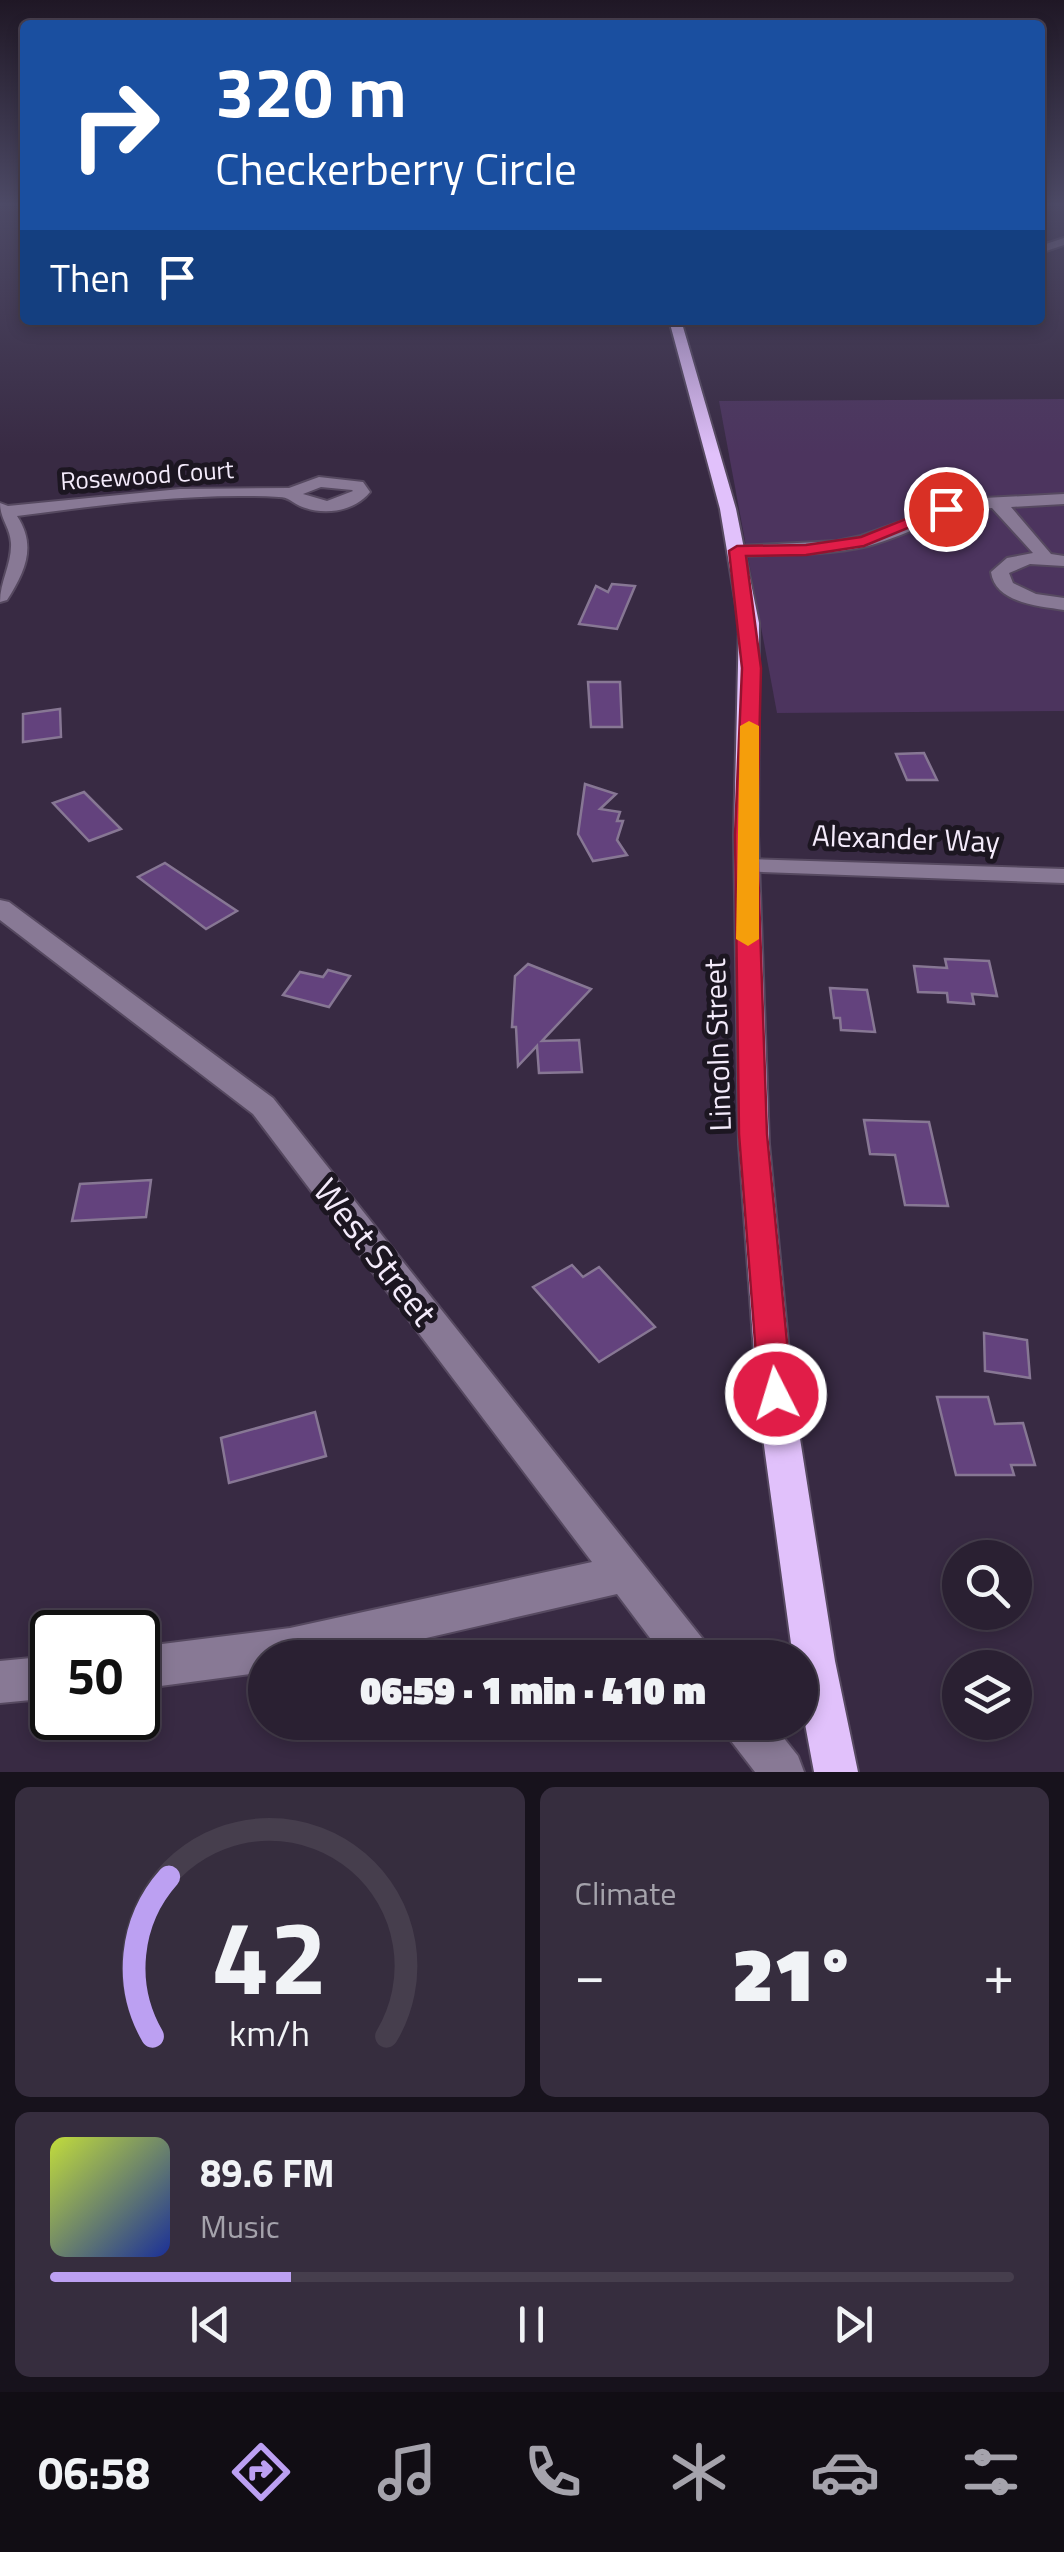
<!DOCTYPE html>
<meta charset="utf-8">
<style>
body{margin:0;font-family:"Titillium Web",sans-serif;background:#362d3e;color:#f1f3f6;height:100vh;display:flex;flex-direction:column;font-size:38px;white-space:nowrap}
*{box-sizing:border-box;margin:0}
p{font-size:32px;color:#a5a3ac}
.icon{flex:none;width:55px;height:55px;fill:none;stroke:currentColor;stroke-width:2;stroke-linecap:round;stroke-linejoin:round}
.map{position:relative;height:1772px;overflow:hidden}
.details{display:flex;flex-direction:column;gap:15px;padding:15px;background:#17121c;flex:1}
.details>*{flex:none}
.guide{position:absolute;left:20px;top:20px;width:1025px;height:305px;border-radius:10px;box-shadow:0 5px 15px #0003,0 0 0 2px #463e4d;background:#1a4fa0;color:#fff;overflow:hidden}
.fabs{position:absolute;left:942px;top:1540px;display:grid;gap:20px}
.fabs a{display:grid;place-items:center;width:90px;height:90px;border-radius:50%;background:#2a2032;box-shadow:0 5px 15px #0003,0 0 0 2px #463e4d;font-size:50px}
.speed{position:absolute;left:30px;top:1610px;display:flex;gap:20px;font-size:50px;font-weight:700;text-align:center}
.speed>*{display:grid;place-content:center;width:130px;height:130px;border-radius:50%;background:#2a2032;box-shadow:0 5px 15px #0003,0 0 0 2px #463e4d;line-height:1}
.speed .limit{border:5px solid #111;border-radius:15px;background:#fff;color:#111}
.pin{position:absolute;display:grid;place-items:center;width:85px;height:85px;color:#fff;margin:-42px;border:5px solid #fff;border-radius:50%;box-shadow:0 2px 10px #0007}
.me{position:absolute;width:110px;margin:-55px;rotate:355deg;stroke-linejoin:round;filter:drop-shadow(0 0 8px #0008)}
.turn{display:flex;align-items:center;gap:35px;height:210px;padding:0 30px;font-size:45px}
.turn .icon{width:130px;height:130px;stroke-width:2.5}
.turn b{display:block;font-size:70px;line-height:85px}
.then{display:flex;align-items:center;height:95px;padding:0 30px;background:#0003;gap:20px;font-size:38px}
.big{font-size:75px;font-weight:800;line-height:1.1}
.details .card{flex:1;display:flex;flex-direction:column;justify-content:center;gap:15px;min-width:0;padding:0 35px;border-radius:15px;background:#362d3e}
.details .dial{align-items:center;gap:0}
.dial svg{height:260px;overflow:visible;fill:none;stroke:#463e4d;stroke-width:7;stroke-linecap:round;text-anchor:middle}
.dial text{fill:#f1f3f6;stroke:none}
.song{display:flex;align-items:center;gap:30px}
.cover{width:120px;height:120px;border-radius:15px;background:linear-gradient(135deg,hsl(70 70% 55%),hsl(230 70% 35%))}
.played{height:10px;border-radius:5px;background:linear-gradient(90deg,#bca0f2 25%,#463e4d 25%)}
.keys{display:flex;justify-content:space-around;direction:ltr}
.heat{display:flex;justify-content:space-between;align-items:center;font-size:55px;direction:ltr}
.details .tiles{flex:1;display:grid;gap:15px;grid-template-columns:1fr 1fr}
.card:last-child{grid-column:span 2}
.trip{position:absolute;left:248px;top:1640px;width:570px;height:100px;border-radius:50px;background:#2a2032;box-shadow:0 5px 15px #0003,0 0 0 2px #463e4d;font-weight:800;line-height:100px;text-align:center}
.dock{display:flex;height:160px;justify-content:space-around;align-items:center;background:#110d14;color:#a5a3ac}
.dock .icon{width:70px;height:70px}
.dock .current{color:#bca0f2}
.dock b{font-size:45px;color:#f1f3f6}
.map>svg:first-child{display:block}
.green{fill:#4c345e}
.building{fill:#63427d;stroke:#877794;stroke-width:2.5}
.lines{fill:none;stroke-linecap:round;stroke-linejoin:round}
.minor-casing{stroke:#564960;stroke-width:4}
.major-casing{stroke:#564960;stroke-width:4}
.minor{fill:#887995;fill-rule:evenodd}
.major{fill:#e1c1fb;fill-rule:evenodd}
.route{fill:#e11d48;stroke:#92132f;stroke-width:2.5}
.slow{fill:#f59e0b}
.labels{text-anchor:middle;stroke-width:10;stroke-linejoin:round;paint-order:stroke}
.far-street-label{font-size:25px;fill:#f4ebfb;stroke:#1c1621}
.street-label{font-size:30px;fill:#f4ebfb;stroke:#1c1621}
.near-street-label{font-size:35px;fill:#f4ebfb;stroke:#1c1621}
</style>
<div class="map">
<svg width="1064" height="1772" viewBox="0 0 1064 1772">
<rect width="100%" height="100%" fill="#382a43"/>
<polygon class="green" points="1064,399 1064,711 777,713 719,401"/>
<g class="building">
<polygon points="612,584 635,586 617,629 579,624 596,586 608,592"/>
<polygon points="588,682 620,682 622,727 591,727"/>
<polygon points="60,709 61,737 23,742 23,714"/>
<polygon points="924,753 937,780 907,780 896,754"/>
<polygon points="585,784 616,794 600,809 620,812 617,821 623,821 617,840 627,855 593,861 578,834"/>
<polygon points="84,792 121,829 89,841 53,803"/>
<polygon points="165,863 237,911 206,929 138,877"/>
<polygon points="945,959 989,961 997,996 972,994 974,1004 948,1002 947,993 918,992 914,966 947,968"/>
<polygon points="528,964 591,989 542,1041 579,1040 582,1072 539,1073 537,1046 518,1066 516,1027 512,1027 515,976"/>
<polygon points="328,970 350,976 329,1007 283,995 300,972 323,977"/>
<polygon points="830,988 867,990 875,1032 841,1030 840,1018 834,1018"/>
<polygon points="864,1120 929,1122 948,1206 905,1205 895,1155 870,1154"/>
<polygon points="151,1180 146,1217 72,1221 80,1184"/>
<polygon points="572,1265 583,1277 599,1267 655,1327 599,1362 533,1287"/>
<polygon points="984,1333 1027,1340 1030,1378 985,1371"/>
<polygon points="937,1397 988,1397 995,1424 1023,1423 1035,1465 1011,1465 1014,1475 956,1475"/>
<polygon points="315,1412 326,1456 229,1483 221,1438"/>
</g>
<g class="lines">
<defs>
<g id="minor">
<polygon points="1064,238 1064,245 1040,253 1040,246"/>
<path d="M319,477l44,5 7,10c-16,20 -47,24 -70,14 -8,-4 -12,-9 -21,-9 -87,-5 -176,8 -262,19 20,30 8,56 -10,84l-7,2c0,-21 12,-38 11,-59 -1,-16 -11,-24 -11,-40l8,3 172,-17 109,-1zM321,487l31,3 1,1 -26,10 -24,-7z"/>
<path d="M1064,494v10l-53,3 40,47 13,2v10l-34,-2 -21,9 4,10 23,11 28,4v12c-25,-4 -69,-7 -73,-38l16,-14 26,-5 -41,-45c-45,2 -82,27 -124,38 -42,10 -88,8 -131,10l-9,-5 9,-5 100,-5 24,-5 103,-37z"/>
<polygon points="747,859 1064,869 1064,883 738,871 735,866"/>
<polygon points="0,900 9,902 273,1098 706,1643 712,1658 665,1658 617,1594 339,1658 265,1658 265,1672 138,1689 138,1647 290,1628 592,1562 253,1114 0,920"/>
<polygon points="52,1656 52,1698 0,1703 0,1661"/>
<polygon points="722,1722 771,1722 798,1756 804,1772 755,1772 728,1737"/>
</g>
<polygon id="major" points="669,320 681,320 736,509 759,623 758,835 769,1144 793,1394 835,1661 858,1772 814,1772 800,1697 800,1658 793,1658 757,1394 739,1144 734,835 739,623 720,509"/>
</defs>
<use href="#minor" class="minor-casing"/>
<use href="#major" class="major-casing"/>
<use href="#minor" class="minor"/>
<use href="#major" class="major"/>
</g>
<linearGradient id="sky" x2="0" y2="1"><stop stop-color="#1f1725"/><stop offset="0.45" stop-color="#4d4a66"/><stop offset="1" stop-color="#4d4a66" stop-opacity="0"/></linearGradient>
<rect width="1064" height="454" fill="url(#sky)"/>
<polygon class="route" points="941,505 954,509 864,546 806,555 746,556 761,668 757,835 767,1134 792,1394 787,1404 776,1408 764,1404 759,1394 739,1134 735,835 742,668 729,551 737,546 806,545 861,537"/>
<polygon class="slow" points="749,721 759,726 759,939 748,946 736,939 740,726"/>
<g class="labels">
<g class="far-street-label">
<text transform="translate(147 475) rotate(-4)" y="9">Rosewood Court</text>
</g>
<g class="street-label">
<text transform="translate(906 839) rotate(2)" y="10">Alexander Way</text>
<text transform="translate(718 1045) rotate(-92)" y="10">Lincoln Street</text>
</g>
<g class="near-street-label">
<text transform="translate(375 1252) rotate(52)" y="12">West Street</text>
</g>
</g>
</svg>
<div class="fabs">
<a><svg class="icon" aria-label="search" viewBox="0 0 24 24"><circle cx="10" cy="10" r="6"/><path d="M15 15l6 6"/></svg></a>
<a><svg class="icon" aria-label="layers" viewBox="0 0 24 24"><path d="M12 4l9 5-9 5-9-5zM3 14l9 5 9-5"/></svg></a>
</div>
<div class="speed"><div class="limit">50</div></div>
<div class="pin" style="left:946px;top:509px;background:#d93025"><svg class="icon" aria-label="arrive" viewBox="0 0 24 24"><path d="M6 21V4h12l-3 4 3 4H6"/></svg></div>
<svg class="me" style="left:776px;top:1394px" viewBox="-20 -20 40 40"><circle r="17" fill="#e11d48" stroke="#fff" stroke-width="3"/><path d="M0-11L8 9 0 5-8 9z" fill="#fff"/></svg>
<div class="trip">06:59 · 1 min · 410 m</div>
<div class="guide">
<div class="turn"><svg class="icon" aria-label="right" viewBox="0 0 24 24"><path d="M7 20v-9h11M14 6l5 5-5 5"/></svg><div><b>320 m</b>Checkerberry Circle</div></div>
<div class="then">Then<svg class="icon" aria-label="arrive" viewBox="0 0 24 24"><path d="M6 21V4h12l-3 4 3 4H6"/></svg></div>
</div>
</div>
<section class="details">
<div class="tiles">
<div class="card dial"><svg viewBox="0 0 100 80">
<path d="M14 69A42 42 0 1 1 86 69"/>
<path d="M14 69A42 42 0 0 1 19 20" stroke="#bca0f2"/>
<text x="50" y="56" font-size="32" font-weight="700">42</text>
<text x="50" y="72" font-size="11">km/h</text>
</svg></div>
<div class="card"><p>Climate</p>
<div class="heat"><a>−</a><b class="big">21°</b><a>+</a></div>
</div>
<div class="card">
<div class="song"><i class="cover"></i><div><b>89.6 FM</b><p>Music</p></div></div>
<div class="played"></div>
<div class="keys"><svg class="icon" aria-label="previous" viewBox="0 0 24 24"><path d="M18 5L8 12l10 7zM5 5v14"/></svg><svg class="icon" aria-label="pause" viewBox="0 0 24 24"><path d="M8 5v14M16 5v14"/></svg><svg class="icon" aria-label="next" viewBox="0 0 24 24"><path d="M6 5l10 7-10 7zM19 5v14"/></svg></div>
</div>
</div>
</section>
<nav class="dock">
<b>06:58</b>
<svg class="icon current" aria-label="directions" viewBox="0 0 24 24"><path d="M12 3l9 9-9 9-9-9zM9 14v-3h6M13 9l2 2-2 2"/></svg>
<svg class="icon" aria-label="music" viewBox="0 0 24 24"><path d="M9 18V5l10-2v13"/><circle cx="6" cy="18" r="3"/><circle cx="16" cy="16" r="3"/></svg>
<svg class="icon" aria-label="phone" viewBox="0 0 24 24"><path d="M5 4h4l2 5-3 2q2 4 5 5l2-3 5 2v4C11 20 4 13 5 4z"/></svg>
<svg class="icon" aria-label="climate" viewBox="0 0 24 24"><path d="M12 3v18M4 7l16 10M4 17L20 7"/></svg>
<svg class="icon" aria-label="car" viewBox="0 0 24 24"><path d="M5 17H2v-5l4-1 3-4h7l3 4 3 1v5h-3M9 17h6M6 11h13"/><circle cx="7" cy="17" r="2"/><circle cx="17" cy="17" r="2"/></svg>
<svg class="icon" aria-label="filters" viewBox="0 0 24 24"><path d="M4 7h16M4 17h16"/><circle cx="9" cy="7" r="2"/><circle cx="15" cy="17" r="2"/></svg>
</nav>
